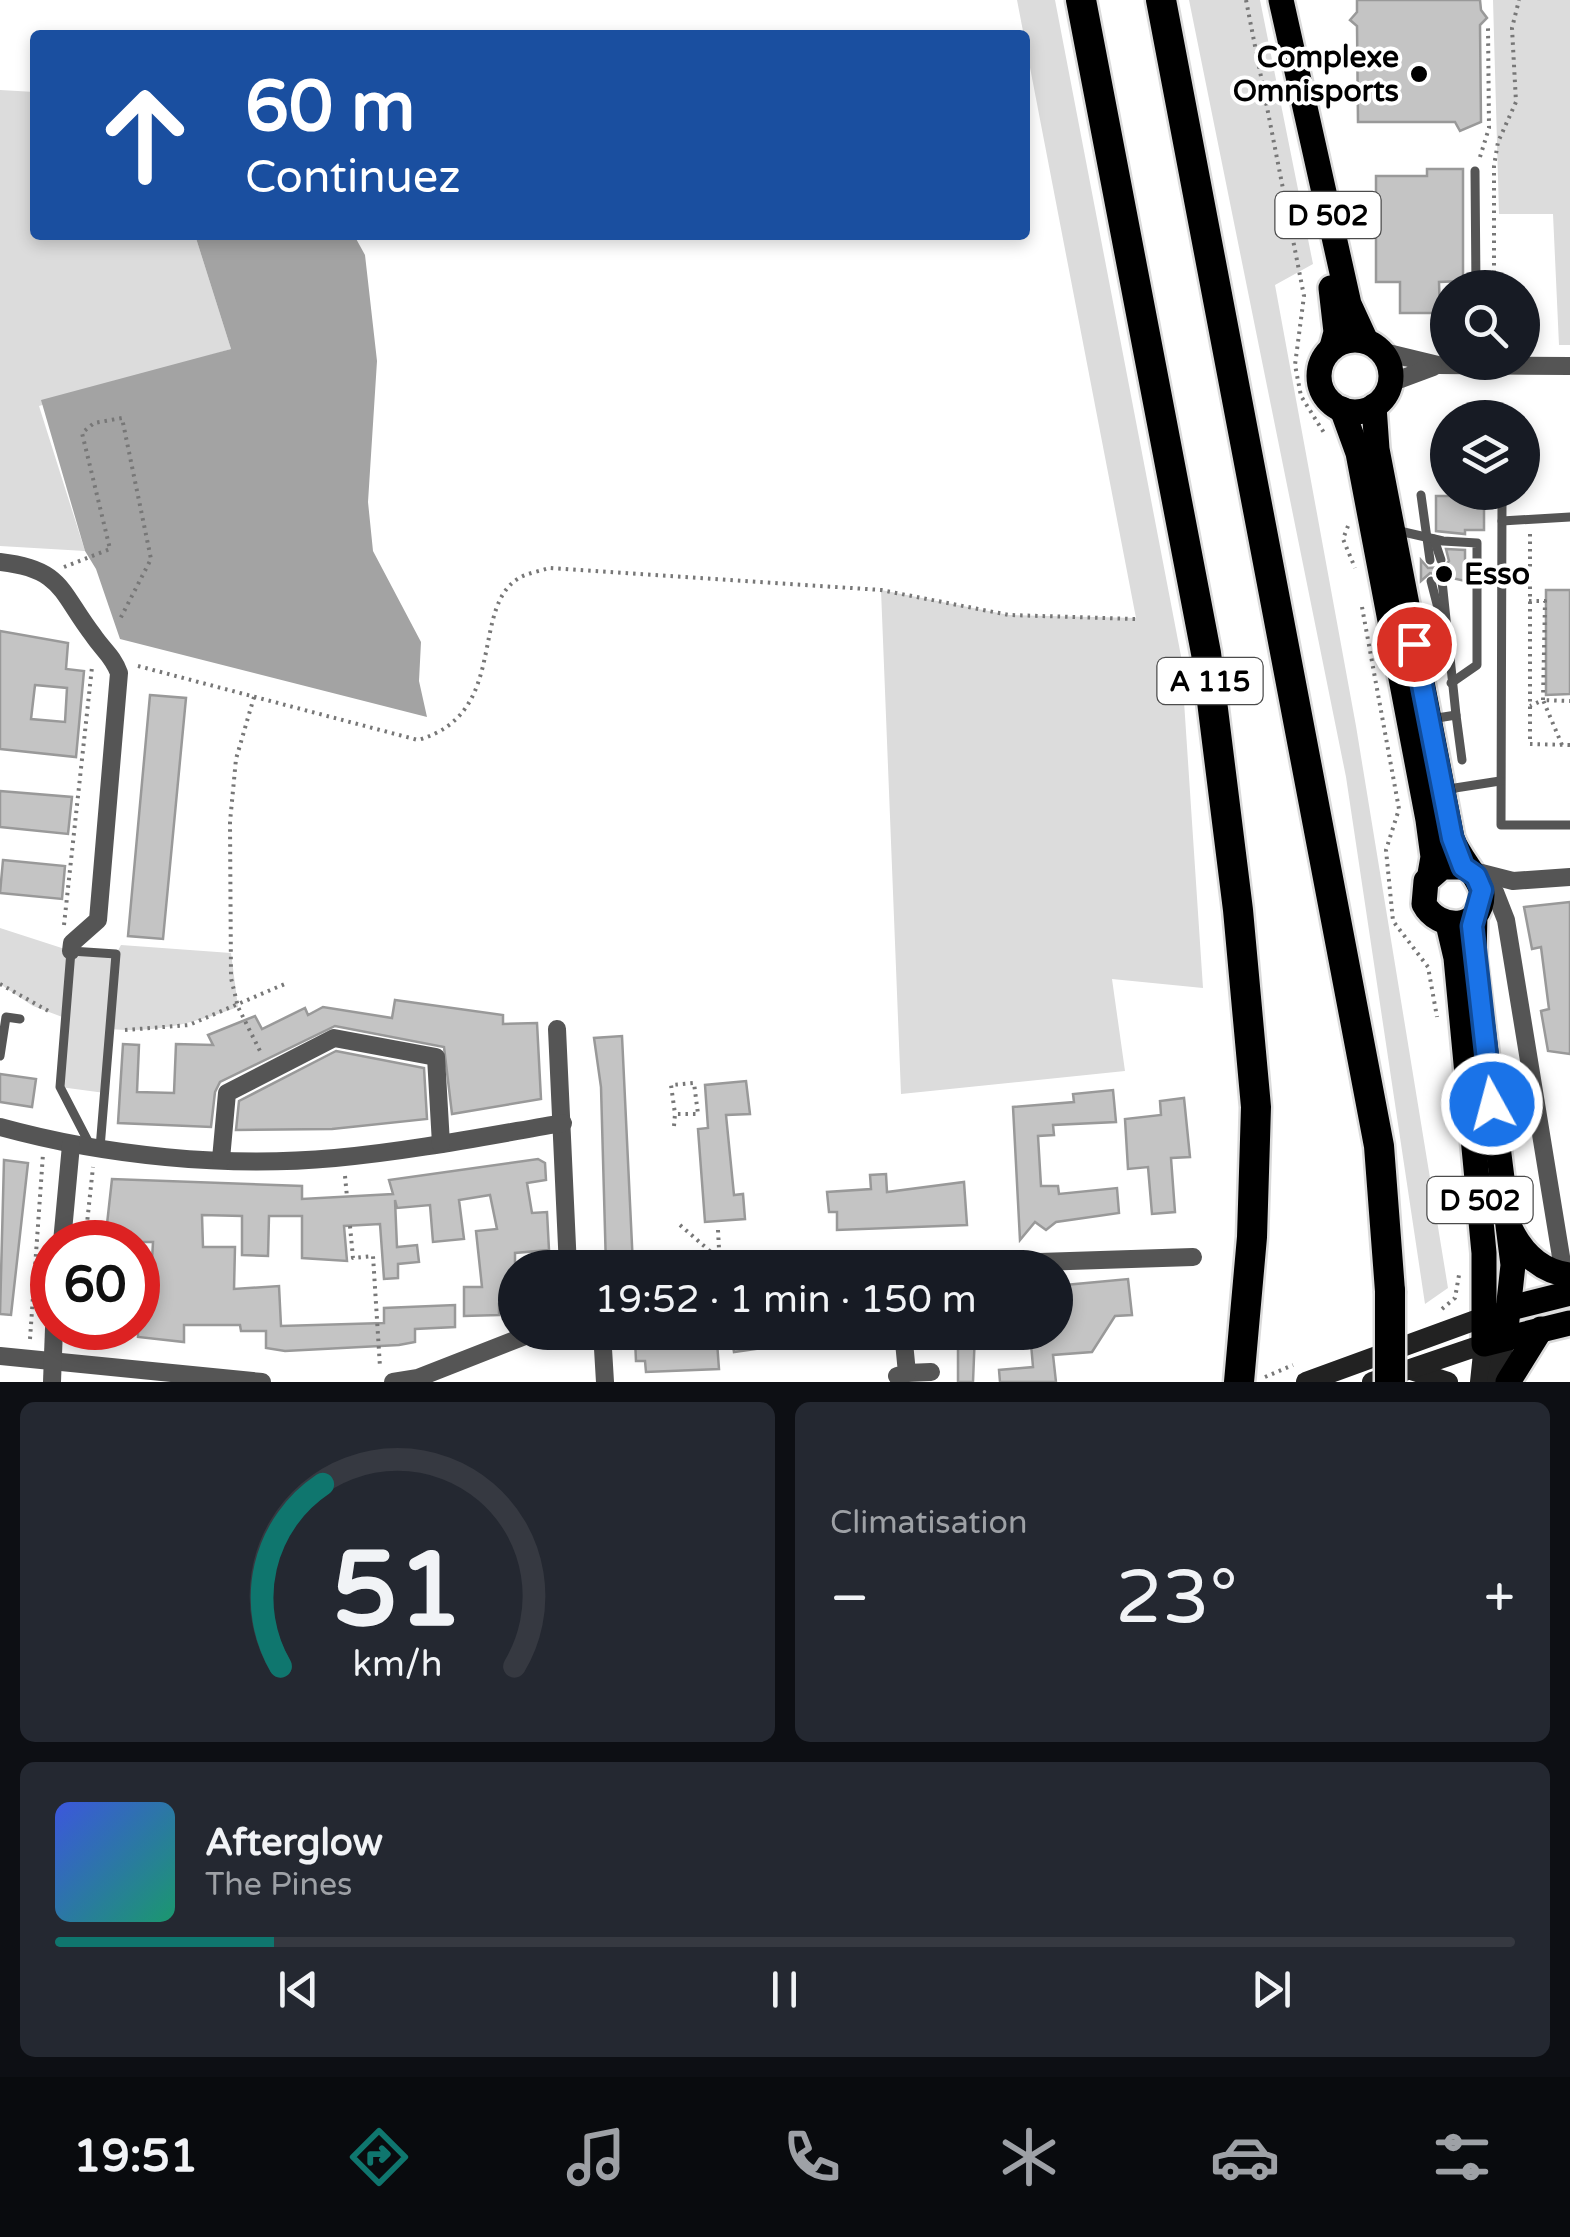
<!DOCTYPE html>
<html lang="fr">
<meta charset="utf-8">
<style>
body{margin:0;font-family:"Varela Round",sans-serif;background:#242831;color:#f1f3f6;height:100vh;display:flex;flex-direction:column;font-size:38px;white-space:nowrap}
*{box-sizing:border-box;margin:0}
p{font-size:32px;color:#9ea1a6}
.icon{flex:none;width:55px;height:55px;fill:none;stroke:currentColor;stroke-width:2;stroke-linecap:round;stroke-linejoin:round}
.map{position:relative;height:1382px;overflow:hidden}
.sheet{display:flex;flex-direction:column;gap:20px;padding:20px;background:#0d0f14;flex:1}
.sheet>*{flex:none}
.hud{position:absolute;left:30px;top:30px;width:1000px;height:210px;border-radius:10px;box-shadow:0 5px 15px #0003;background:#1a4fa0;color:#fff;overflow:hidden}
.controls{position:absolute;left:1430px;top:270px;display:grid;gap:20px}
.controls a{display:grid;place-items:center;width:110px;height:110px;border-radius:50%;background:#171b24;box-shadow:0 5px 15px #0003;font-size:50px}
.speed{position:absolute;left:30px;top:1220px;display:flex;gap:20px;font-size:50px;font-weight:700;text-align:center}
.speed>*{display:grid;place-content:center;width:130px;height:130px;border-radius:50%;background:#171b24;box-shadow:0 5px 15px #0003;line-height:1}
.speed .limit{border:15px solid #d22;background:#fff;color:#111}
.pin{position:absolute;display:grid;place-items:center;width:85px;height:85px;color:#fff;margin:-42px;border:5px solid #fff;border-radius:50%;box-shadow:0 2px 10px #0007}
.me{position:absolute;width:110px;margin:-55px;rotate:353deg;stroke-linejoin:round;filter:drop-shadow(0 0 8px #0008)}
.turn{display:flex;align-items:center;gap:35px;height:210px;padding:0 50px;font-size:45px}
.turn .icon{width:130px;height:130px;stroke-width:2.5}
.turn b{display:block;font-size:70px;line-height:85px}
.big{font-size:75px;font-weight:600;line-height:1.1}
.sheet .card{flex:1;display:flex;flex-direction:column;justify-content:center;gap:15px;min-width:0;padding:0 35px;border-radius:15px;background:#242831}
.sheet .dial{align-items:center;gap:0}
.dial svg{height:260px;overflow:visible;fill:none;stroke:#363941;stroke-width:7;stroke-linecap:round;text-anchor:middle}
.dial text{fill:#f1f3f6;stroke:none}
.song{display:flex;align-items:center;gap:30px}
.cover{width:120px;height:120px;border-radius:15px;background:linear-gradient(135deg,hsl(230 70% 55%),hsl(160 70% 35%))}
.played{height:10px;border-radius:5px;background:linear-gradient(90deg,#0f766e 15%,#363941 15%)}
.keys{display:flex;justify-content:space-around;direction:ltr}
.heat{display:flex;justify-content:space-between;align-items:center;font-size:55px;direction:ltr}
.sheet .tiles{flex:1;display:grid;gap:20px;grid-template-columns:1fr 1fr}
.card:last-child{grid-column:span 2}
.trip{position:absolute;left:498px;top:1250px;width:575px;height:100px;border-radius:50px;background:#171b24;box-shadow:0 5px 15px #0003;font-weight:600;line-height:100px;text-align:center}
.dock{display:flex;height:160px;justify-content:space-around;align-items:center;background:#090b0e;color:#9ea1a6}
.dock .icon{width:70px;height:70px}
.dock .current{color:#0f766e}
.dock b{font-size:45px;color:#f1f3f6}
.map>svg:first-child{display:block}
.green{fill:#dcdcdc}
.water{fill:#a3a3a3}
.building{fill:#c4c4c4;stroke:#999;stroke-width:2.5;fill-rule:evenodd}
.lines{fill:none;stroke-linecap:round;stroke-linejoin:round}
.primary-casing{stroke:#dbdbdb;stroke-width:30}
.highway-casing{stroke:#dbdbdb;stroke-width:35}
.path{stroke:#777;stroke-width:4;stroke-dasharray:2.5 5;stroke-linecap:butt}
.lane{stroke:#555;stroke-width:9}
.street{stroke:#555;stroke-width:18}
.secondary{stroke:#222;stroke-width:20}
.primary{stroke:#000;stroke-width:25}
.highway{stroke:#000;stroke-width:30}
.highway-bridge-casing{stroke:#dbdbdb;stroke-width:35;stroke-linecap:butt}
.highway-bridge{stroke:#000;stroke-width:30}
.route-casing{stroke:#114b97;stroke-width:25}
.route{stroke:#1a73e8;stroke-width:18}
.poi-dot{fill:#000;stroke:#fff;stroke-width:4}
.labels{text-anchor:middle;stroke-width:8;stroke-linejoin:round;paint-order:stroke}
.shield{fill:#fff;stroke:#4c4c4c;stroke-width:2.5}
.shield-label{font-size:28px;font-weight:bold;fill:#000}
.poi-label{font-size:30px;font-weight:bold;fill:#000;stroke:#fff;text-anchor:end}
</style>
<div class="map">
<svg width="1570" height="1382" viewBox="0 0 1570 1382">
<rect width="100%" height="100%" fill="#fff"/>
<g class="green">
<polygon points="1017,0 1055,0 1181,656 1203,988 1112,979 1125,1071 901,1094 881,590 1009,615 1136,618"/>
<polygon points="1189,0 1260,0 1313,264 1275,285 1356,726 1448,1288 1425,1304 1346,777"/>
<polygon points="1493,0 1570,0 1570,345 1559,345 1553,214 1499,214"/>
<polygon points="0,90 35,92 35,235 195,235 231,349 39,406 85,551 0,546"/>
<path d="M0,928l71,23 45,3 5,-9 110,8 7,54c-44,16 -81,26 -128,22l-5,64 -45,-6 5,-69 -32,-12 -33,-22z"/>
</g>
<polygon class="water" points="195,235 354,235 365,255 377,361 368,502 373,551 421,642 419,681 427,717 120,639 96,569 85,551 41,400 231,349"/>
<g class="building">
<polygon points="1357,0 1480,0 1481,10 1487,18 1480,25 1481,122 1460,131 1455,122 1358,122 1357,26 1350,20 1357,12"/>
<polygon points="1427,169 1463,169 1463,281 1439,282 1440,313 1400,313 1400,282 1376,282 1376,176 1427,176"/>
<polygon points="1436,496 1484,496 1484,530 1465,530 1465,534 1436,531"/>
<polygon points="1446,549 1465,550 1465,581 1430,573 1421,581 1421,560 1428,568 1444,567 1449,561"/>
<polygon points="1546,590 1570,590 1570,694 1546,695"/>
<path d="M0,631l68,12 -2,26 18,2 -8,86 -76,-8zM35,685l32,3 -2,34 -34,-3z"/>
<polygon points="150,695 186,698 163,939 128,936"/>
<polygon points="0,791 72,797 68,834 0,827"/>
<polygon points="3,860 65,866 62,899 0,893"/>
<polygon points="1570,902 1570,1054 1548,1051 1541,1011 1549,1009 1541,947 1532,949 1524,907"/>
<polygon points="395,1000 503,1015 503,1024 537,1023 541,1099 452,1114 444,1047 335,1026 220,1082 215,1092 211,1127 118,1123 123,1044 139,1045 137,1092 174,1093 176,1044 213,1045 208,1035 255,1016 262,1029 305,1008 308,1015 323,1007 392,1018"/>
<polygon points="622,1036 633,1266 606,1267 601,1087 594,1038"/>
<polygon points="336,1051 424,1068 427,1119 332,1129 236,1130 239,1101"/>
<polygon points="0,1074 36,1079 32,1107 0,1102"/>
<polygon points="746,1081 750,1114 726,1115 734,1195 743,1194 745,1219 705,1222 698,1129 708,1128 705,1085"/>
<polygon points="1113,1090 1116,1122 1053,1125 1054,1135 1038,1136 1041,1186 1058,1186 1059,1194 1117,1188 1119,1213 1056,1222 1046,1230 1035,1222 1020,1240 1013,1107 1074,1102 1073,1094"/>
<polygon points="1184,1098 1190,1157 1171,1158 1175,1212 1152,1214 1148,1167 1128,1169 1125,1119 1161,1115 1160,1101"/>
<polygon points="538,1159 545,1163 546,1180 527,1183 532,1213 547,1212 549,1250 515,1253 515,1303 499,1304 499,1315 464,1316 464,1287 482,1287 476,1231 497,1229 490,1195 459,1200 464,1239 433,1242 430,1205 397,1208 395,1200 397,1247 417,1245 419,1262 398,1264 398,1278 384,1279 380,1224 344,1226 347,1261 302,1258 302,1216 269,1216 268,1256 242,1255 242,1216 202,1215 203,1247 235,1247 234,1289 279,1286 281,1326 384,1323 384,1308 455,1305 455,1327 415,1329 415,1342 399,1345 285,1351 266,1348 266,1331 241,1331 240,1325 184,1325 184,1342 138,1337 138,1314 149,1315 153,1242 105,1242 112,1179 302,1186 302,1199 393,1194 389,1180"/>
<polygon points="4,1160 28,1163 11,1315 0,1314"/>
<polygon points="886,1174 887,1192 964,1182 967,1225 837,1230 837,1212 829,1212 827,1192 871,1189 870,1175"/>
<polygon points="1128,1279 1132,1315 1115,1316 1092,1352 1053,1355 1056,1382 1000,1382 999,1370 1033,1367 1030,1332 1055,1332 1055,1286"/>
<polygon points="731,1332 798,1332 798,1343 734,1352"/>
<polygon points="958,1332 975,1332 973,1382 958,1382"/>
<polygon points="669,1336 669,1342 717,1342 719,1369 646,1372 645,1361 636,1361 635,1338"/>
</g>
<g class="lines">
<defs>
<g id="primary">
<polyline points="1281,0 1349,304 1366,341"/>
<polyline points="1331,288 1336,332 1332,347"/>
<circle cx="1355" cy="376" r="36"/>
<path d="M1374,406l3,43 75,389c7,21 30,42 30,57 0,36 -44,36 -58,9l2,-23 16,-14h21"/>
<polyline points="1342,409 1358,453 1428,820 1433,857 1430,874"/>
<polyline points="1475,914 1474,957 1513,1265 1505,1338"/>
<polyline points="1448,924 1456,958 1484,1253 1484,1344 1570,1323"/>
<path d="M1510,1228c12,25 32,44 60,47"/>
<polyline points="1511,1308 1570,1293"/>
<polyline points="1508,1382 1541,1329"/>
</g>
<g id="highway">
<polyline points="1081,0 1206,653 1238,910 1256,1107 1252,1237 1239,1382"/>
<polyline points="1161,0 1379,1146 1390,1291"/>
</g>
</defs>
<use href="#primary" class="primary-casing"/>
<use href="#highway" class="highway-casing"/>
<g class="path">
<polyline points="1246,0 1304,296 1295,365 1301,396 1326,436"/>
<polyline points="1480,157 1489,128 1488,25"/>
<polyline points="1494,288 1494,166 1498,142 1516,102 1512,28 1519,0"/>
<polyline points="1348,526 1343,539 1355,568"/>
<polyline points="1530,534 1530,744 1570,745"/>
<polyline points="64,567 110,549 82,433 94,423 122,418 151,559 119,621"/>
<polyline points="1529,601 1545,601 1543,700 1530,706"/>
<polyline points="1362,607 1399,809 1386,850 1393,921 1428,967 1437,1017"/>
<path d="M138,666l280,74c92,-26 51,-132 101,-162 9,-5 21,-7 30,-10l332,22 128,25 127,4"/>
<polyline points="254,697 236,759 230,822 231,978 238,1007 261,1053"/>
<polyline points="1562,745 1543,700 1570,701"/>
<polyline points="64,925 92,667"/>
<polyline points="0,984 52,1013"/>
<polyline points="125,1030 189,1025 287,983"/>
<polyline points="674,1126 675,1114 698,1114 694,1083 671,1085 675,1114"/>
<polyline points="345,1176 347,1197"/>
<polyline points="680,1225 719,1259"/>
<polyline points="350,1226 353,1258 373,1256 380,1367"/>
<polyline points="718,1230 720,1268"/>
<polyline points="85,1242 93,1167"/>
<polyline points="1442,1309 1455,1298 1459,1275"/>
<polyline points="30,1339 43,1154"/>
<polyline points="75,1343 77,1328"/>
<polyline points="1265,1377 1293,1365"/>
</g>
<g class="lane">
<polyline points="1475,171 1476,288"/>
<polyline points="1421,495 1430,560"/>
<polyline points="1502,500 1501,825 1570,825"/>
<polyline points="1502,521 1570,517"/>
<polyline points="1395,530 1443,541 1477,543 1477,665 1451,683"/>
<polyline points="1434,539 1441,560"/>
<polyline points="1431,581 1439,612"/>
<polyline points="1456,715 1462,760"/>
<polyline points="1431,719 1456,715 1442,581"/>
<polyline points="1450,793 1455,788 1500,781"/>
<polyline points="0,1056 6,1017 20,1019"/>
<polyline points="90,1145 60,1087 71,951 116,954 100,1148"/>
</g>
<g class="street">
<polyline points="1380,351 1438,365 1570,366"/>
<polyline points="1390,383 1433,367"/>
<path d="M0,562c63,7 60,30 93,73 10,15 20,21 26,38l-21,247 -26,23 -1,8"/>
<polyline points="1470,870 1513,881 1570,877"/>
<polyline points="1495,892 1506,920 1564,1275"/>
<polyline points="557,1029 568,1268"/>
<path d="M0,1127c105,29 226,41 335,31 76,-7 152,-22 228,-35"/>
<polyline points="221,1159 227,1093 334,1038 436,1057 441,1144"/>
<polyline points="62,1242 71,1145"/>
<polyline points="853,1268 1193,1257"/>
<polyline points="602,1332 605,1382"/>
<polyline points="0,1356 262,1382"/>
<polyline points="907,1373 931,1372"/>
<polyline points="897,1376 907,1373 903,1332"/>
<polyline points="52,1382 54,1328"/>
<polyline points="393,1382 418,1378 535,1332"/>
</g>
<g class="secondary">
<polyline points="1411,1370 1448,1382"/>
<polyline points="1306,1382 1495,1313"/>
<polyline points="1372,1382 1484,1344 1480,1382"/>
<polyline points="1497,1382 1505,1338"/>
</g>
<use href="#primary" class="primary"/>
<use href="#highway" class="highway"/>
<defs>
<polyline id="highway-bridge" points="1390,1291 1390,1382"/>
</defs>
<use href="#highway-bridge" class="highway-bridge-casing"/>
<use href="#highway-bridge" class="highway-bridge"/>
</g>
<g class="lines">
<defs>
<polyline id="route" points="1414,644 1452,838 1463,867 1476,876 1482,890 1472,926 1492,1104"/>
</defs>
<use href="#route" class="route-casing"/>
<use href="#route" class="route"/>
</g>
<g class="poi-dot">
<circle cx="1419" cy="74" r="10"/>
<circle cx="1444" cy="574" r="10"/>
</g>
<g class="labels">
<g class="shield">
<rect x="1275.5" y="192" width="105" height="46" rx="8"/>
<rect x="1157.5" y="658" width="105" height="46" rx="8"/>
<rect x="1427.5" y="1177" width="105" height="46" rx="8"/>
</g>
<g class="shield-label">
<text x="1328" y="225">D 502</text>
<text x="1210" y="691">A 115</text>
<text x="1480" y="1210">D 502</text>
</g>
<g class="poi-label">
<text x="1399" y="67">Complexe<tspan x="1399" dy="34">Omnisports</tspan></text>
<text x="1464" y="584" text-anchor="start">Esso</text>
</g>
</g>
</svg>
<div class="controls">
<a><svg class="icon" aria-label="search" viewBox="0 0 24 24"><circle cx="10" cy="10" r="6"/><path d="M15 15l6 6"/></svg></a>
<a><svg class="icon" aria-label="layers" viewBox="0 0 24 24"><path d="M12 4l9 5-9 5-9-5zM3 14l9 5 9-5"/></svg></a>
</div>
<div class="speed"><div class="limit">60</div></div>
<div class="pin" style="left:1414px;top:644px;background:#d93025"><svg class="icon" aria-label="arrive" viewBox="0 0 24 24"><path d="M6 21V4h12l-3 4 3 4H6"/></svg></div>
<svg class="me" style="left:1492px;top:1104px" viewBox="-20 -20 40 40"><circle r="17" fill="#1a73e8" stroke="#fff" stroke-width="3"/><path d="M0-11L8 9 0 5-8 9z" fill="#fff"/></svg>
<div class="trip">19:52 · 1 min · 150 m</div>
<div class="hud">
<div class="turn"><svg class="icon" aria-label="ahead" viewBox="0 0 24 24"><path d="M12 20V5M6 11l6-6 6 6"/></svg><div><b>60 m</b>Continuez</div></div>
</div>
</div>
<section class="sheet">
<div class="tiles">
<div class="card dial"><svg viewBox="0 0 100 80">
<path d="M14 69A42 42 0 1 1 86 69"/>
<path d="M14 69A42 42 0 0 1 27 13" stroke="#0f766e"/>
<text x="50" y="56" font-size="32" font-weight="700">51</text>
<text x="50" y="72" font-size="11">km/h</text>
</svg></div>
<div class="card"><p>Climatisation</p>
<div class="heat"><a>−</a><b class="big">23°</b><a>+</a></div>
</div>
<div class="card">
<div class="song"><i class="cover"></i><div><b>Afterglow</b><p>The Pines</p></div></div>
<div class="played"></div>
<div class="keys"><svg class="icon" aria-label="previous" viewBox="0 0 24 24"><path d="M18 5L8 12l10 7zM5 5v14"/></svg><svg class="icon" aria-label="pause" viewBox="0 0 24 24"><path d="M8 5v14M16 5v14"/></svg><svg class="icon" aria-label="next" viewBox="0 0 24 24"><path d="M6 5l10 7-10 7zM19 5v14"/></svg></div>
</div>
</div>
</section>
<nav class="dock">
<b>19:51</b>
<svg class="icon current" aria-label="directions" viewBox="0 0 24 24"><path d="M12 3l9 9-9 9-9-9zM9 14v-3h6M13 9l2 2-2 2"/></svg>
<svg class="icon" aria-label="music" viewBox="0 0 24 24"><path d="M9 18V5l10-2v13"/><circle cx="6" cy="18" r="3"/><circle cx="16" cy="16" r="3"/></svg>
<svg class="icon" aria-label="phone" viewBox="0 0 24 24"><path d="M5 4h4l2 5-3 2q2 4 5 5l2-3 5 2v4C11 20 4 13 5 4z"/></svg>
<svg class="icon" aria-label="climate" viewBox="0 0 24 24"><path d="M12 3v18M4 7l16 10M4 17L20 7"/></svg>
<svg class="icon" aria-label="car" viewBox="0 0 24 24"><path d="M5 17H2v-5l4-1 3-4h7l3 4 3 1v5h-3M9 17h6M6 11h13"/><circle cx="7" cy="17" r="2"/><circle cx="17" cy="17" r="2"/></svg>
<svg class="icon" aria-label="filters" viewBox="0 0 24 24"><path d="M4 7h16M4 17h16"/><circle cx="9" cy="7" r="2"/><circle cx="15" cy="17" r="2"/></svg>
</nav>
